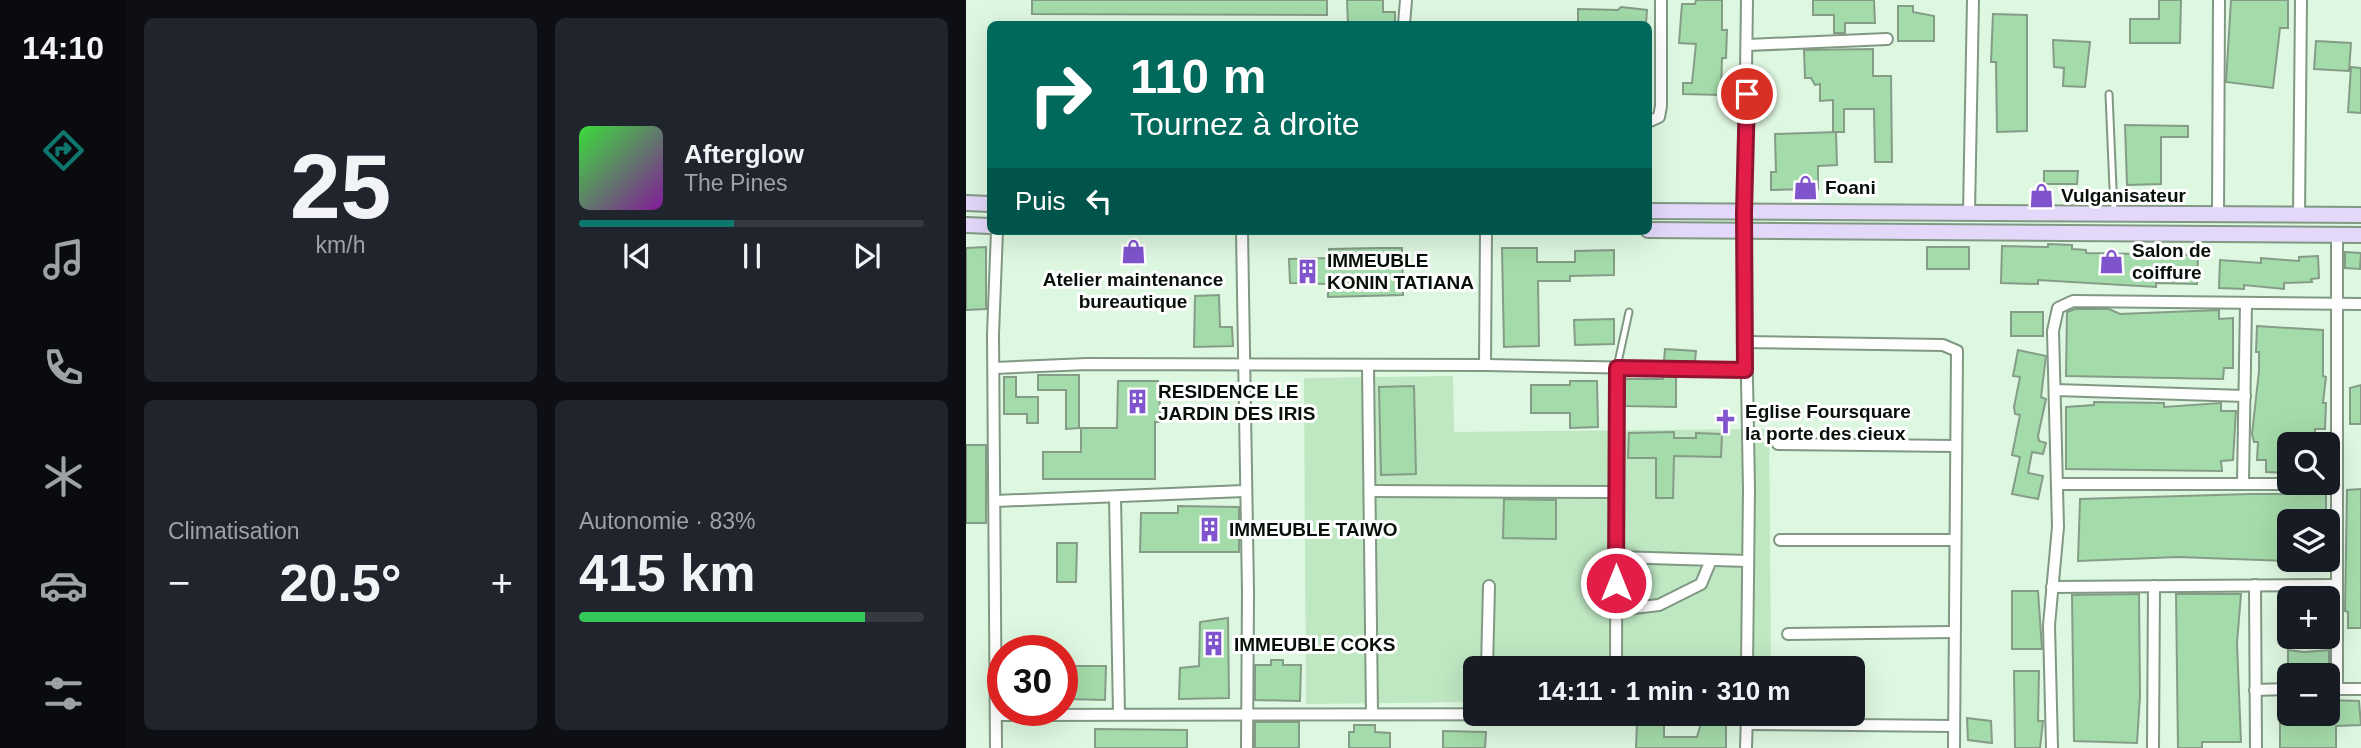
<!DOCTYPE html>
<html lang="fr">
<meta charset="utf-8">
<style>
body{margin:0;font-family:Arial,sans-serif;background:#20242c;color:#f1f3f6;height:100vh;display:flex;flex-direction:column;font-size:26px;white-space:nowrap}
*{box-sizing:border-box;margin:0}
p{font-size:23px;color:#9ea1a6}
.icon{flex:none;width:38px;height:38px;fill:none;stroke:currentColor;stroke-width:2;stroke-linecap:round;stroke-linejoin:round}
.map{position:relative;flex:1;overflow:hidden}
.sheet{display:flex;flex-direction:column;gap:18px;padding:18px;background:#0d0f14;width:840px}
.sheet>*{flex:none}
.guide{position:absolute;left:21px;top:21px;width:665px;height:214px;border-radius:10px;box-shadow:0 7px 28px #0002;background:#00695c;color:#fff;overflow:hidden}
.buttons{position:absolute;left:1311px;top:432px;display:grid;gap:14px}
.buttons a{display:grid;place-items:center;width:63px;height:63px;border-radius:10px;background:#171b24;box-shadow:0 7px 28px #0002;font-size:35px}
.speed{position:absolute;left:21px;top:635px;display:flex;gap:14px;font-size:35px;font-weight:700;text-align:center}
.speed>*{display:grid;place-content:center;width:91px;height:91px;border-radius:50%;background:#171b24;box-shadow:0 7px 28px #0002;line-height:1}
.speed .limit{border:10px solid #d22;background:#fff;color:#111}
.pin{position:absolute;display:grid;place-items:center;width:60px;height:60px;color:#fff;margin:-30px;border:4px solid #fff;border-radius:50%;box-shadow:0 2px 7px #0007}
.me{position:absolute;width:77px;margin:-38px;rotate:0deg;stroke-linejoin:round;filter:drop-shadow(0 0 5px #0008)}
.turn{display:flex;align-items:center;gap:24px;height:147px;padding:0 28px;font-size:32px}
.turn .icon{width:91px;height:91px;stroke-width:2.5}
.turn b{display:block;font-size:49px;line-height:60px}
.then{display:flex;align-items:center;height:66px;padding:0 28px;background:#0003;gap:14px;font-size:26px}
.big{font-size:52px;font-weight:700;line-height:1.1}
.sheet .widget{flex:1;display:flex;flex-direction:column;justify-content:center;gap:10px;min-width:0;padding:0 24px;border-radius:10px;background:#20242c}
.sheet .dial{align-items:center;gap:0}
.dial b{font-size:91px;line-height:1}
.song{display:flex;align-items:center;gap:21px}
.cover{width:84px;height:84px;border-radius:10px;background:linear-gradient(135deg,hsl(120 70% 55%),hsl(290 70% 35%))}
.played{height:7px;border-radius:4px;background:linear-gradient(90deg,#0f766e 45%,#363941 45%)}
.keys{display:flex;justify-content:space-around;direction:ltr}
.heat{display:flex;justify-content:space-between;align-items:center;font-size:38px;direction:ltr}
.charge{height:10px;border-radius:5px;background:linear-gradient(90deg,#34c759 83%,#363941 0)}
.sheet .tiles{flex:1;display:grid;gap:18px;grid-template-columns:repeat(2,1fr)}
.trip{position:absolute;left:497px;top:656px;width:402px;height:70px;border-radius:10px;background:#171b24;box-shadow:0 7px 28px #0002;font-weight:700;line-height:70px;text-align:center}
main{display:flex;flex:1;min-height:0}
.tab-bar{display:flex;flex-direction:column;width:126px;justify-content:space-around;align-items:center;background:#090b0e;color:#9ea1a6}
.tab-bar .icon{width:49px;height:49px}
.tab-bar .selected{color:#0f766e}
.tab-bar b{font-size:32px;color:#f1f3f6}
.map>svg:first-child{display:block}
.green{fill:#bee7c2}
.building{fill:#a4dbaa;stroke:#859c87;stroke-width:2}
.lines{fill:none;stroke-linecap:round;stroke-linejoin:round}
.lane-casing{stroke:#819883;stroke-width:9}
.street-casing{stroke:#819883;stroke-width:14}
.secondary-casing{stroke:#819883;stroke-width:18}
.lane{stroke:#fff;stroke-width:5}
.street{stroke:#fff;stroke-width:10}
.secondary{stroke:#e3d8fa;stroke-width:14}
.route-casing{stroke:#92132f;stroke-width:18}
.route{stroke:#e11d48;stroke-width:12}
.labels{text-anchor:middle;stroke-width:6;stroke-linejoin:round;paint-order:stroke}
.poi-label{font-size:19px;font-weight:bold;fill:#081109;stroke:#fff;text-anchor:start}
</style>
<main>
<nav class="tab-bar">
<b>14:10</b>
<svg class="icon selected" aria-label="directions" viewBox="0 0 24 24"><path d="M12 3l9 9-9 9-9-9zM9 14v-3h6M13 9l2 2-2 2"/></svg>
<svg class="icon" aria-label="music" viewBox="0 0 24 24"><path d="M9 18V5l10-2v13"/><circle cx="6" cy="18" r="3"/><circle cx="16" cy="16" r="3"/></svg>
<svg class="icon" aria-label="phone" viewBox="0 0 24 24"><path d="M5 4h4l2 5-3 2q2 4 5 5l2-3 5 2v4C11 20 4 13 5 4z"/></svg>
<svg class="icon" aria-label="climate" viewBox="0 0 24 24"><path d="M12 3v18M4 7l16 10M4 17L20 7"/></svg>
<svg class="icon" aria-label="car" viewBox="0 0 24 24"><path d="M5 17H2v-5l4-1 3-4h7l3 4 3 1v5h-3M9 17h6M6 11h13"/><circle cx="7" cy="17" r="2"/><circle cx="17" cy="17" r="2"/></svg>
<svg class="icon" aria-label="filters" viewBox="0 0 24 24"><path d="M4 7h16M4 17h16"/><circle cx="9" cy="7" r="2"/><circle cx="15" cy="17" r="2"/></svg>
</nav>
<section class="sheet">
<div class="tiles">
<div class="widget dial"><b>25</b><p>km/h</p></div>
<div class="widget">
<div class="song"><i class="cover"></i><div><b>Afterglow</b><p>The Pines</p></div></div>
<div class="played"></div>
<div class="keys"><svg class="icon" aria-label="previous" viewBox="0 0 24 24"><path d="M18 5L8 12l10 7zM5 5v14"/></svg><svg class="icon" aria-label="pause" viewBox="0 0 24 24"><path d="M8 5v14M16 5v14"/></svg><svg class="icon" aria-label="next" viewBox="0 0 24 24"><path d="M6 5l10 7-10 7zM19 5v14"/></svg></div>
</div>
<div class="widget"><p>Climatisation</p>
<div class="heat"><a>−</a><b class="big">20.5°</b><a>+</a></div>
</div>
<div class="widget"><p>Autonomie · 83%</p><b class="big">415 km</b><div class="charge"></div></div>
</div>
</section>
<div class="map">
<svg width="1395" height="748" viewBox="0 0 1395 748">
<rect width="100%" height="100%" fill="#def7e0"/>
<polygon class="green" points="487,376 488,432 803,429 805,668 509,668 509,702 340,704 338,378"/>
<g class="building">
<polygon points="66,0 361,0 361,15 66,14"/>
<polygon points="381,0 417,0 417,12 429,12 429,24 382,24"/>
<polygon points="730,0 756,0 756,30 761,30 760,58 756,58 755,95 717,94 717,83 726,83 730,44 713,43 716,4 729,4"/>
<polygon points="847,0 908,0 909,23 879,23 879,33 868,33 868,15 847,15"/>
<polygon points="1193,0 1215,0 1214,43 1164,43 1164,19 1193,19"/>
<polygon points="1265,0 1322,0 1322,28 1314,28 1307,88 1260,82"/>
<polygon points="932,6 947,6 947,12 968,16 968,41 932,41"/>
<polygon points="655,7 681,10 680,24 612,24 612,9 652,10"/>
<polygon points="1027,14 1061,15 1061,131 1031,132 1030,62 1025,62"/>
<polygon points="1087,40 1124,42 1119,87 1097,86 1098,68 1088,67"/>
<polygon points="1350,41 1385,43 1383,71 1348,69"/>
<polygon points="907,49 907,76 925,76 926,162 909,162 908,109 878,109 878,132 867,132 867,100 854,101 854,84 849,85 845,78 839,78 838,50"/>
<polygon points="1385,67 1395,68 1395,113 1382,112"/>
<polygon points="1159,125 1222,126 1222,137 1195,137 1195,184 1161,185"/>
<polygon points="870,132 871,165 852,166 852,189 805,190 805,172 810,172 809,134"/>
<polygon points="1078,171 1112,171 1111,184 1078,184"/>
<polygon points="1082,244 1106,245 1106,249 1120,250 1120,253 1232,255 1231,284 1190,283 1190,287 1072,280 1072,284 1035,283 1036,246 1082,247"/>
<polygon points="20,247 20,309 0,310 0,248"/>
<rect x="961" y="247" width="42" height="22"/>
<polygon points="411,248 436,248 437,295 362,297 362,284 324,283 323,259 363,258 363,249"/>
<polygon points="536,248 571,248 571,262 609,262 609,251 648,250 648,275 604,276 604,281 572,281 573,346 538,347"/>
<polygon points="1379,252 1395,253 1394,269 1379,268"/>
<polygon points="1352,256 1353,278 1345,279 1346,282 1318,283 1318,289 1278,285 1278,289 1253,288 1254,260 1295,263 1295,258 1333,261 1333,257"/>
<polygon points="253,295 254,327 266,327 267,346 228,347 229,296"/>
<polygon points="1109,309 1143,309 1154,314 1253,310 1253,319 1267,318 1267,368 1258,368 1257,379 1100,376 1101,312"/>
<rect x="1045" y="312" width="32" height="24"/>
<polygon points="648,319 648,344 609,345 608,320"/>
<polygon points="1291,326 1357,330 1357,376 1360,377 1357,403 1360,403 1359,429 1349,429 1349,442 1321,443 1323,473 1300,472 1300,460 1291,460 1292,442 1288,442 1286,434 1293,371 1293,352 1290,352"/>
<polygon points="699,349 730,351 729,361 698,361"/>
<polygon points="1052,350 1080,356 1075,397 1080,399 1072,436 1073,441 1080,443 1077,454 1066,452 1062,473 1077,476 1072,499 1046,494 1054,457 1046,455 1054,415 1049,414 1048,407 1054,377 1047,376"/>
<polygon points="72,375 113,375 113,428 100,429 100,390 72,390"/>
<polygon points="697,376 710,377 710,407 659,406 659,379 697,379"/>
<polygon points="38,377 50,377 50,397 72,397 72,423 61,423 61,414 38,414"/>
<polygon points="152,381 192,381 195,422 189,422 189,479 77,479 77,452 115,452 115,428 151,428"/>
<polygon points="604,381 631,381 632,427 604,428 604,413 565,413 565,385 604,385"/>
<polygon points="1395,385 1395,424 1384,424 1384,388"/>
<polygon points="448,386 450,474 415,475 413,387"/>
<polygon points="1128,402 1198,403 1198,407 1255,403 1255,411 1270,411 1267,460 1255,461 1256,471 1100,469 1100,407 1128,405"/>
<polygon points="708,432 708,438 730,438 730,433 756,434 755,457 708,456 707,498 690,498 690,458 662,458 663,433"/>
<rect x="0" y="445" width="20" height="78"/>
<polygon points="1395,489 1395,628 1382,628 1382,612 1379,611 1381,490"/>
<polygon points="1284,494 1360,494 1360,518 1323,522 1323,561 1212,557 1112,561 1114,499"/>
<polygon points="538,499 590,500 590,539 537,538"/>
<polygon points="212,506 273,507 273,552 174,552 175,513 212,513"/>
<polygon points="91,543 111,543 110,582 91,582"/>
<polygon points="1046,591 1072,591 1076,649 1046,649"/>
<polygon points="1173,594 1174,696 1171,743 1108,741 1106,595"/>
<polygon points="1210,594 1275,594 1271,643 1275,742 1236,742 1236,748 1212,748"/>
<polygon points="262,618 263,698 213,699 214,668 233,666 234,622"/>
<polygon points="1322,650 1338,652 1363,650 1363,669 1322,671"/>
<polygon points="305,660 317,660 317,665 335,665 334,701 289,700 289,665 305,665"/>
<polygon points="100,666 140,666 139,700 100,699"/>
<polygon points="1048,671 1073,671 1072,721 1077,721 1074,748 1049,748"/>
<polygon points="1362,700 1393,701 1395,725 1370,726 1370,748 1314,748 1314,714 1362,714"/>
<polygon points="1001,718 1025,721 1026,743 1002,740"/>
<rect x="289" y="722" width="44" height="26"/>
<polygon points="671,722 698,722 698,737 731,737 735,723 760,723 760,748 670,748"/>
<polygon points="388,725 409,725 409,732 424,733 424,748 383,748 383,732 388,732"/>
<polygon points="129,729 221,730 221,748 129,748"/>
<polygon points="477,731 520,732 519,748 477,748"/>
</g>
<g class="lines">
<defs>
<g id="lane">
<polyline points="1143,94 1148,212"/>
<polyline points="651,367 663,312"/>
</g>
<g id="street">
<polyline points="438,24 440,0"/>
<polyline points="782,45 921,39"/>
<polyline points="682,122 693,117 695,106 695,0"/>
<polyline points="1003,212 1007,0"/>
<polyline points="1252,215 1253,0"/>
<polyline points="1333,215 1335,0"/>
<polyline points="276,231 282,592 281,748"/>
<polyline points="1371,235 1371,688"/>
<polyline points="779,342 977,345 991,351 988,748"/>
<polyline points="519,365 520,231"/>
<polyline points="402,366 406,714"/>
<polyline points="28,368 121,364 519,365 779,370"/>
<polyline points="1089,390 1279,396"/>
<polyline points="812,444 989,446"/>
<polyline points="1277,482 1280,303"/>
<polyline points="1092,484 1370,484"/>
<polyline points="404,491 650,492"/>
<polyline points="149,497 153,714"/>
<polyline points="29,501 278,491"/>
<polyline points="814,540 988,540"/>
<polyline points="650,557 782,561"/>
<polyline points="1289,585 1290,748"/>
<polyline points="1086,587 1371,585"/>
<polyline points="650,610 693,605 735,584 745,560"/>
<polyline points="822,634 987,632"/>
<polyline points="521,668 523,586"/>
<polyline points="650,668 651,368"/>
<polyline points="781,668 783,489 778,213 781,0"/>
<polyline points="1362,689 1395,689"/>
<polyline points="1289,690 1323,689"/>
<polyline points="30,715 651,714"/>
<polyline points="651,716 675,714"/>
<polyline points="781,724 987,726"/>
<polyline points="30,748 27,334 31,231"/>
<polyline points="780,748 781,714"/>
<polyline points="1086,748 1083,625 1092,527 1087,331 1092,308 1107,301 1395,304"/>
<polyline points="1187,748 1188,586"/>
</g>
<g id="secondary">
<polyline points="0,203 24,204"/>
<polyline points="682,211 1395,215"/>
<polyline points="0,225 24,226"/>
<polyline points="682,230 1395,235"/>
</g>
</defs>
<use href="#lane" class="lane-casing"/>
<use href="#street" class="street-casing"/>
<use href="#secondary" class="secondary-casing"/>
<use href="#lane" class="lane"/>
<use href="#street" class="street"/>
<use href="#secondary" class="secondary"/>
</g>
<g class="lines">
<defs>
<polyline id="route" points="650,583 651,368 779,370 778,213 781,94"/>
</defs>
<use href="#route" class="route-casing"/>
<use href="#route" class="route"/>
</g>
<defs>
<symbol id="shop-bare" viewBox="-9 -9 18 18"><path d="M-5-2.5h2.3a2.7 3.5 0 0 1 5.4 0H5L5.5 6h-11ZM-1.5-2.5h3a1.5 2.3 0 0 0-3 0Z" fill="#7f54cd" stroke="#fff" stroke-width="2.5" paint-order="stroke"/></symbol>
<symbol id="building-bare" viewBox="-9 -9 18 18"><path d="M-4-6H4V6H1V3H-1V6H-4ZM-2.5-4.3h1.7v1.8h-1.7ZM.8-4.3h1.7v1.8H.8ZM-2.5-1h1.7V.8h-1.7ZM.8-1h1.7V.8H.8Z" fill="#7f54cd" stroke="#fff" stroke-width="2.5" paint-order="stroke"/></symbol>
<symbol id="church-bare" viewBox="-9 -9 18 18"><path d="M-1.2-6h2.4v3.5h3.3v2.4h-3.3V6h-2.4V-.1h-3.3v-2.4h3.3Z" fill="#7f54cd" stroke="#fff" stroke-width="2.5" paint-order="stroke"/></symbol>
</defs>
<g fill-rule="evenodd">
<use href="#shop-bare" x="822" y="170" width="35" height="35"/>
<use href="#shop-bare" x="1058" y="178" width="35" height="35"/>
<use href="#shop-bare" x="150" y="234" width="35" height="35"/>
<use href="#shop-bare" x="1128" y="244" width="35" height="35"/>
<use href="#building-bare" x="324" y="254" width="35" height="35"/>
<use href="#building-bare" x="154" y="384" width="35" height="35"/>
<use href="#church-bare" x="742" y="404" width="35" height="35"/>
<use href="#building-bare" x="226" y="512" width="35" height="35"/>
<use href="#building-bare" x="230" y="626" width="35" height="35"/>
</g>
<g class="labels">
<g class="poi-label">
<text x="859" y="194">Foani</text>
<text x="1095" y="202">Vulganisateur</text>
<text x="1166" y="257">Salon de<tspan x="1166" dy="22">coiffure</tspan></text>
<text x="361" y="267">IMMEUBLE<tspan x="361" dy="22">KONIN TATIANA</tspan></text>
<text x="167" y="286" text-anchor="middle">Atelier maintenance<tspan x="167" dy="22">bureautique</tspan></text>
<text x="192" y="398">RESIDENCE LE<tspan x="192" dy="22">JARDIN DES IRIS</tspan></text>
<text x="779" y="418">Eglise Foursquare<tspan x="779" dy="22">la porte des cieux</tspan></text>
<text x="263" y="536">IMMEUBLE TAIWO</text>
<text x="268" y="651">IMMEUBLE COKS</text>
</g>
</g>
</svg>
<div class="buttons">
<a><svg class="icon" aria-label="search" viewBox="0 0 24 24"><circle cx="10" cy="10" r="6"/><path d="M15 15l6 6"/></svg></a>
<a><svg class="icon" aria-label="layers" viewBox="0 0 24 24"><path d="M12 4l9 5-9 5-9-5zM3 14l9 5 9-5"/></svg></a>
<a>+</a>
<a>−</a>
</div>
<div class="speed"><div class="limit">30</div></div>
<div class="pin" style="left:781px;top:94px;background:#d93025"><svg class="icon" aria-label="arrive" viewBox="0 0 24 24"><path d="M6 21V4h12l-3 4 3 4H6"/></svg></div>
<svg class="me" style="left:650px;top:583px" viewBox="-20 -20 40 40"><circle r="17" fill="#e11d48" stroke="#fff" stroke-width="3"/><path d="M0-11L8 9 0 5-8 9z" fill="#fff"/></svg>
<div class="trip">14:11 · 1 min · 310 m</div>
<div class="guide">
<div class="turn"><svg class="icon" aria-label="right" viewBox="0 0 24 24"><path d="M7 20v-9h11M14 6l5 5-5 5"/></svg><div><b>110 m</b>Tournez à droite</div></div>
<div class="then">Puis<svg class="icon" aria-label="left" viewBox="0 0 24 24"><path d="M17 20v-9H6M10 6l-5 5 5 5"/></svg></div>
</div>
</div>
</main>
